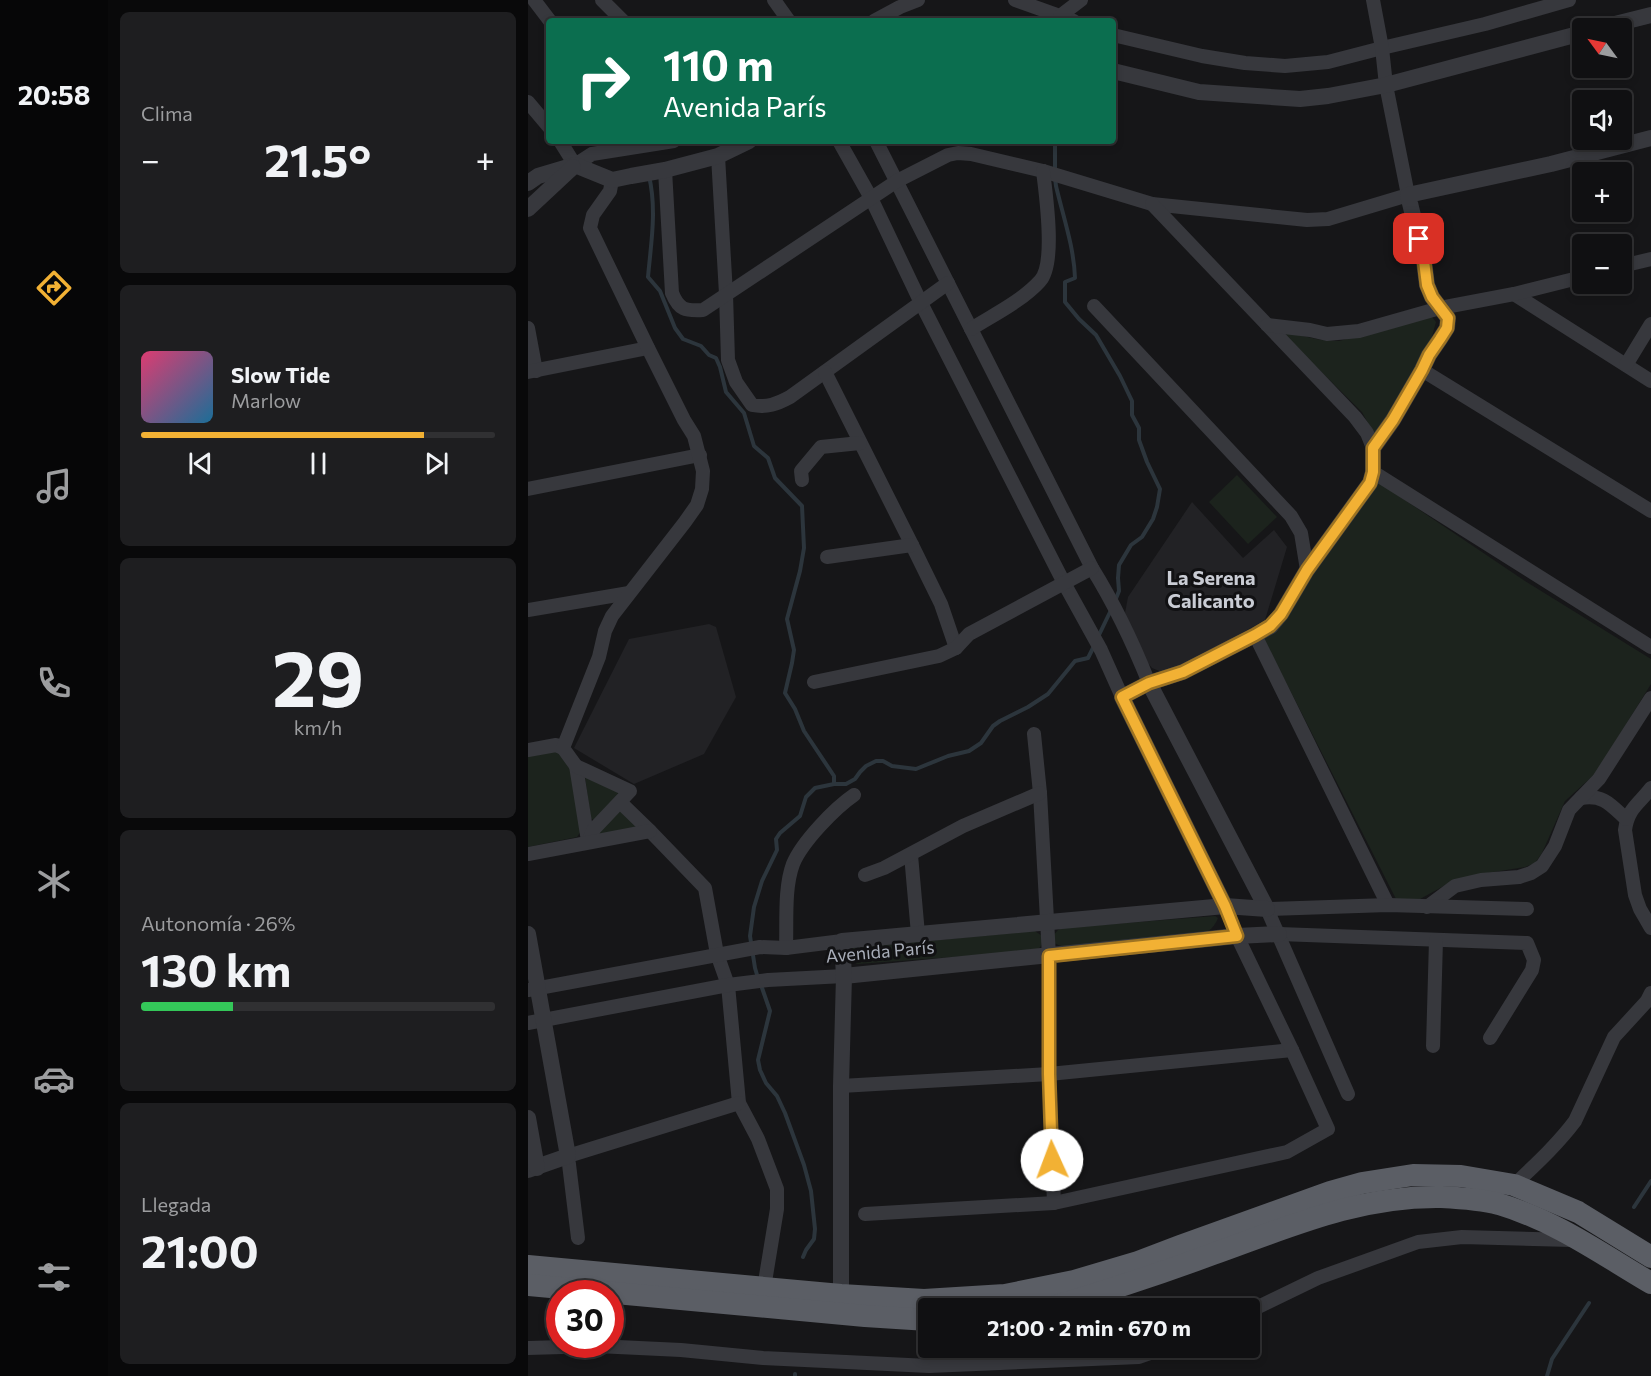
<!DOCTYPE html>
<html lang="es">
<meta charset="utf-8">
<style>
body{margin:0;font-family:Commissioner,sans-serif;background:#1e1e20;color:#f1f3f6;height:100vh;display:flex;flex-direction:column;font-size:22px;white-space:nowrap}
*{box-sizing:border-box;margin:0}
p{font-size:20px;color:#9c9d9f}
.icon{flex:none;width:33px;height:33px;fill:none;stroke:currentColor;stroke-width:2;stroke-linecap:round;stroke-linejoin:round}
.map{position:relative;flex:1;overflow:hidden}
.details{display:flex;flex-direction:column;gap:12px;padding:12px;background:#09090a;width:420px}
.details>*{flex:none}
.guide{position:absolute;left:18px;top:18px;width:570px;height:126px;border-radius:6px;box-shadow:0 3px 9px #0003,0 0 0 2px #303032;background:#0b6e4f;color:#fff;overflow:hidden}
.needle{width:39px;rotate:303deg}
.buttons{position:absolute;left:1044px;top:18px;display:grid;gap:12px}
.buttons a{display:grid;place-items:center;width:60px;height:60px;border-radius:6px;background:#101012;box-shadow:0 3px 9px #0003,0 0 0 2px #303032;font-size:30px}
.speed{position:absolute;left:18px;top:1280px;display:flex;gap:12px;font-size:30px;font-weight:700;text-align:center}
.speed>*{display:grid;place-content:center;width:78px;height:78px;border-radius:50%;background:#101012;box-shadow:0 3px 9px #0003,0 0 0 2px #303032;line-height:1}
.speed .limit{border:9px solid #d22;background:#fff;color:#111}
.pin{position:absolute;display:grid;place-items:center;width:51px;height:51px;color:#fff;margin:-26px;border-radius:12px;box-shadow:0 3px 9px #0006}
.me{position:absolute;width:66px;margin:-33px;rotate:358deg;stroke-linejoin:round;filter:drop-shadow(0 0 4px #0008)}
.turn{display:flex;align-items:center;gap:21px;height:126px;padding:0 18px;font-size:27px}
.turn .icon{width:78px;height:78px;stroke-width:2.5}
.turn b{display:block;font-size:42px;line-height:51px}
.big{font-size:45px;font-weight:700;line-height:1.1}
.details .card{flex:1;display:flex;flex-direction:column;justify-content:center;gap:9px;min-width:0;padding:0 21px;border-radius:9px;background:#1e1e20}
.details .dial{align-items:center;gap:0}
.dial b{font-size:78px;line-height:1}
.song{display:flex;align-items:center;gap:18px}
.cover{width:72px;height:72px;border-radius:9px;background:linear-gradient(135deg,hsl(340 70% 55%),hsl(200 70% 35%))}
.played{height:6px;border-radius:3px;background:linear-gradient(90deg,#f2b134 80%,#303032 80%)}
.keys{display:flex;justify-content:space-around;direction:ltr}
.heat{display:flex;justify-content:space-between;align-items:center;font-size:33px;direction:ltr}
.charge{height:9px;border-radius:4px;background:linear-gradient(90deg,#34c759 26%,#303032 0)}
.trip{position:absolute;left:390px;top:1298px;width:342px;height:60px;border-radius:6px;background:#101012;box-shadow:0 3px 9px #0003,0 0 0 2px #303032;font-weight:700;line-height:60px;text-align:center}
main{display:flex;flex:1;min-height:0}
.tabs{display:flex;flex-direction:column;width:108px;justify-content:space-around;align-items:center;background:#060607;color:#9c9d9f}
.tabs .icon{width:42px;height:42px}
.tabs .selected{color:#f2b134}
.tabs b{font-size:27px;color:#f1f3f6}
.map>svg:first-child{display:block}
.built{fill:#222225}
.green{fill:#1c231d}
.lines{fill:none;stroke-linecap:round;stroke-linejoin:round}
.stream{stroke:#2c353c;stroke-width:4}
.minor{stroke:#37383d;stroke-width:14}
.tertiary{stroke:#37383d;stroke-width:16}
.trunk{stroke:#5b5e65;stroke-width:22}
.route-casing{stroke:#9d7322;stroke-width:15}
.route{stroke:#f2b134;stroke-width:10}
.labels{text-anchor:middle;stroke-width:6;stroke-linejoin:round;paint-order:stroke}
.street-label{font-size:18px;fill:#a8adb8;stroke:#111113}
.neighbourhood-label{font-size:20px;font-weight:bold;fill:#c9ccd4;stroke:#111113}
</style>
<main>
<nav class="tabs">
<b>20:58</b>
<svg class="icon selected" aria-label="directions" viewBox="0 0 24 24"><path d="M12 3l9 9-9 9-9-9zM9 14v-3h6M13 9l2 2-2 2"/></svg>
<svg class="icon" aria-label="music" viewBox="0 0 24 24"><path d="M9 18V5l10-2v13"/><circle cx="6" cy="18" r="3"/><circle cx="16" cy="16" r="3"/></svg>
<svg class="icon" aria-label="phone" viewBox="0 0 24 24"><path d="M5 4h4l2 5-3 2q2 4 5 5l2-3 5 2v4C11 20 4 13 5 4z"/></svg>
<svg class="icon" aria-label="climate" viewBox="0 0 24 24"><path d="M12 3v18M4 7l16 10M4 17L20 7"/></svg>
<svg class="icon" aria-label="car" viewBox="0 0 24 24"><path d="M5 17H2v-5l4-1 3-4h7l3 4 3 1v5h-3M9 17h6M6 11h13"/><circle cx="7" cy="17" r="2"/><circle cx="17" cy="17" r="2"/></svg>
<svg class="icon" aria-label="filters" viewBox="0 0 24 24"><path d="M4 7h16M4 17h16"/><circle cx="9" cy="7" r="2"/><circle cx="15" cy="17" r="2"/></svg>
</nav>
<section class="details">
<div class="card"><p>Clima</p>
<div class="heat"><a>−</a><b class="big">21.5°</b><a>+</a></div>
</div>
<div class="card">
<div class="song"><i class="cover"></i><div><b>Slow Tide</b><p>Marlow</p></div></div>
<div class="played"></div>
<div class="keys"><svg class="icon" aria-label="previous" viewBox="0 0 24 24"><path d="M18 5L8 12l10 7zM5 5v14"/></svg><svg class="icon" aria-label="pause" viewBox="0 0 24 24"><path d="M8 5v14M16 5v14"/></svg><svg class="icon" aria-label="next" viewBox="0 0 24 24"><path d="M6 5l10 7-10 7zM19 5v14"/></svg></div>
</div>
<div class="card dial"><b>29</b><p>km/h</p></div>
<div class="card"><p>Autonomía · 26%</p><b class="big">130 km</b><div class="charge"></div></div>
<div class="card"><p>Llegada</p><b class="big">21:00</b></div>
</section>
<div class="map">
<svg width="1123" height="1376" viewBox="0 0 1123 1376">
<rect width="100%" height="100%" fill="#161618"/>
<g class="built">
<polygon points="664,502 715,558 746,530 759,547 737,620 654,666 634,672 624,668 619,662 599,620 597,613 600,597"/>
<polygon points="181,624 188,627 208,697 176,754 106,784 46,748 101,639"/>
</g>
<g class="green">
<polygon points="904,317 908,322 903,340 866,406 846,434 834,412 752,331 793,340 811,341"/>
<polygon points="709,475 749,517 720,544 681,502"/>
<polygon points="850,482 997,581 1123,659 1123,684 1068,773 1037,801 1014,853 1007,863 997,867 947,875 923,882 892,899 868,899 735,637 785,573"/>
<polygon points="28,750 42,763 53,831 49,837 0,847 0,754"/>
<polygon points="57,777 89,792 90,794 67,820 63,819"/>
<polygon points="93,811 111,827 72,837 69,832 90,812"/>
<path d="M687,916l3,2c-2,5 -5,10 -10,13l-145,16 -9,-4 -1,-7 5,-6 4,-2z"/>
<path d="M507,931l7,5c0,8 1,11 -8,15l-176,13 -3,-1 -5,-6 3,-9z"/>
</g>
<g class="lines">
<g class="stream">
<polyline points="527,141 527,170"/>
<path d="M121,176c8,34 2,67 -1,101l12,14 15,37 8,11 18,7 8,9 7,3 4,9 6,25 18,21 10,33 14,12 7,20 27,28 2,42 -4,23 -13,48 7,31 -2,13 -7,30 10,16 9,22 30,45v8"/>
<path d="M527,178l1,8c7,30 18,61 19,92l-10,4v20l14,17 17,16 24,41 12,25v14l7,13v12l8,22 13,27 -3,18 -4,12 -11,18 -11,8 -12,20 -1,13 1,13 -4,10"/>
<polyline points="570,637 584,608"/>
<polyline points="230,978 227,968 222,936 226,907 234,881 249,850 248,839 252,833 272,816 278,797 287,788 306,784 318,784 327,779 332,772 338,766 348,761 355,761 364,766 388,769 420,756 441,751 453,743 465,726 472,721 500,707 520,694 547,661 560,658 566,646"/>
<polyline points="233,985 242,1011 230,1060 232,1070 238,1083 249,1096 257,1113 276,1165 283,1191 287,1229 286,1239 278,1250 275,1257"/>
<polyline points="1106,1207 1123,1181"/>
<polyline points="267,1376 267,1374"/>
<polyline points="1019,1376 1024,1359 1061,1303"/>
</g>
<g class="minor">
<polyline points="6,0 22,21"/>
<polyline points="74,0 95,21"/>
<polyline points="246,0 261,21"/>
<polyline points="487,0 546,21"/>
<polyline points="532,16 553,0"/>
<polyline points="346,21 372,7 390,0"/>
<polyline points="585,35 674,56 717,63 757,66 800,62 854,48 957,24 1041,0"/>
<polyline points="0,102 21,127"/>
<polyline points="32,141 47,165 64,154 146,141"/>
<polyline points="311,141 343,198 393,303 536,583 573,650 594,697"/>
<path d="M348,141l216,427c23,37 41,75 57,115"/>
<path d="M190,156l8,138 2,66 8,22 16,23c15,3 25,-1 38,-8l158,-114"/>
<path d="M137,170l7,123c7,17 13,18 31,17l194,-129 51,-26 10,-2 13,1 72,17 109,33 155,16 21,-1 80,-24 -22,-110 -4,-37 -9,-48"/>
<polyline points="624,204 827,417 839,433 845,448"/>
<polyline points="1094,266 1123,259"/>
<polyline points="986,294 1123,381"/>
<polyline points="566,306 763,516 773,533 779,570"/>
<polyline points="739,325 782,330 799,334 831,331 912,308 986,294 1054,277"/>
<polyline points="0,328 8,371"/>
<path d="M443,329c22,-14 51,-28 69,-48 16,-17 6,-86 3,-110"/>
<polyline points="1098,365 1123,324"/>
<polyline points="894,370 1123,511"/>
<polyline points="0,372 120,348"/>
<polyline points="297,372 384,545 413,604 428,648"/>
<polyline points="845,472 1123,647"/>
<polyline points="274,480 273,471 293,447 332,443"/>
<polyline points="0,489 172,455"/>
<polyline points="299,557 384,545"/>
<polyline points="0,610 101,593"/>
<polyline points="727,635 860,905"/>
<polyline points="286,682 411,656 428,648 441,634 564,568"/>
<polyline points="506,734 512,793 521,956 521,1074 526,1203"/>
<polyline points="0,750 28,745 35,748"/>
<polyline points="48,766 60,841"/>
<path d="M1123,788c-12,16 -23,20 -26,42l10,65 5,14 11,19"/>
<path d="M1053,798c22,-4 30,7 45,21"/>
<polyline points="92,802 122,831 177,888 189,954 200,985 211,1103 230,1139 249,1189 249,1209 236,1288"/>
<polyline points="60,842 66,829 102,791 48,766 35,748 71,657 77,631 84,616 157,522 169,505 174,489 175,471 166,436 156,420 120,348 62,228 65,215 82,191 84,180"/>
<polyline points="0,854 122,831"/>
<polyline points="383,855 390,934"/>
<polyline points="337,875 356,868 435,826 512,793"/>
<polyline points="899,907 927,886 953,880 991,877 1003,873 1014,866 1027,846 1041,810 1071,779 1123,698"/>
<polyline points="751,934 999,943 1006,960 1004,970 962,1038"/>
<path d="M258,948c1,-26 -2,-60 7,-84 9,-22 42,-56 61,-69"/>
<polyline points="0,990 232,947 258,948 314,941"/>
<polyline points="0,1023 200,985 240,980 316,976"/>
<polyline points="905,1046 908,940"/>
<polyline points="313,1086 521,1074 764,1050"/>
<polyline points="820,1094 739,909 860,905 999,909"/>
<path d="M986,1185c21,-20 43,-40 61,-64l39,-84 33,-36 4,-8"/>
<polyline points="337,1214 526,1203 759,1152 800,1129 764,1050 709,936 697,906"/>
<polyline points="50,1238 40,1156 211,1103"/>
<polyline points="722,1311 790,1278 890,1242 934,1237 1044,1240"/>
<polyline points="0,1348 69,1346 153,1350 235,1358 401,1366 611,1357 640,1347"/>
</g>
<g class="tertiary">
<polyline points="1071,28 1123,15"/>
<polyline points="585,71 671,92 772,99 800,96 858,85 1054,33"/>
<polyline points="0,183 10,176 47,165 84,180 103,176 137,170 190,156 221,141"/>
<polyline points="0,209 45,167"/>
<polyline points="621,683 739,909"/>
<polyline points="697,906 594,697 621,683 655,672 727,635 743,626 753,614 779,570 842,483 845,472 845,448 865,420 894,370 901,355 912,339 919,328 920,318 904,297 899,285 896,261 880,195 1023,164 1123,138"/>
<polyline points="0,934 40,1156 0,1170"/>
<polyline points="316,976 709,936 751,934"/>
<polyline points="0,1118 9,1168"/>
<polyline points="313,1295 313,1086 316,976 314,941 697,906 739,909"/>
</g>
<g class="trunk">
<polyline points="0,1266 313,1295 396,1300 477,1295 546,1281 610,1262 652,1246 802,1192 834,1183 885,1175 933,1176 986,1185 1050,1212 1123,1257"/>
<polyline points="0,1285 337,1316 400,1320"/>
<path d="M521,1308c55,-16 110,-34 164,-54 76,-27 144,-58 227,-57 19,1 40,2 59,7 57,17 101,49 152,79"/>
</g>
</g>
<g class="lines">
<defs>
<polyline id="route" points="524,1160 521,1074 521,956 709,936 697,906 594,697 621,683 655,672 727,635 742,626 753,614 779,570 842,483 845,472 845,448 865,420 894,370 901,355 912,339 919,328 920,318 904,297 899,285 896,261 891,239"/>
</defs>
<use href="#route" class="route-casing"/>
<use href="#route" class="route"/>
</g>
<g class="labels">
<g class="street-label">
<text transform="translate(352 952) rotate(-5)" y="6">Avenida París</text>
</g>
<g class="neighbourhood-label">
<text x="683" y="585">La Serena<tspan x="683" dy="23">Calicanto</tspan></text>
</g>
</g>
</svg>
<div class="buttons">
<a><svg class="needle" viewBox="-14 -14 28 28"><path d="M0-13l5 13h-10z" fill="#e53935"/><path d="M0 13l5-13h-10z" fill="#9c9d9f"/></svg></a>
<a><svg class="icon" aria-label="sound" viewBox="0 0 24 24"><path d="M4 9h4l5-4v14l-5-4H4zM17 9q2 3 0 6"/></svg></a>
<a>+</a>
<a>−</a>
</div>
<div class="speed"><div class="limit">30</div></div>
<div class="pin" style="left:891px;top:239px;background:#d93025"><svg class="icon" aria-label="arrive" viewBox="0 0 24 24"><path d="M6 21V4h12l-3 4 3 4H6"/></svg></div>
<svg class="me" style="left:524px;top:1160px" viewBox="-20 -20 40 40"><circle r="19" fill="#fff"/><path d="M0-13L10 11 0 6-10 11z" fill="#f2b134"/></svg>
<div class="trip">21:00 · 2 min · 670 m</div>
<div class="guide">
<div class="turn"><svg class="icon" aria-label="right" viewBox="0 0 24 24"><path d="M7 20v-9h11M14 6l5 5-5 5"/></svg><div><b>110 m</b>Avenida París</div></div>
</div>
</div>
</main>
